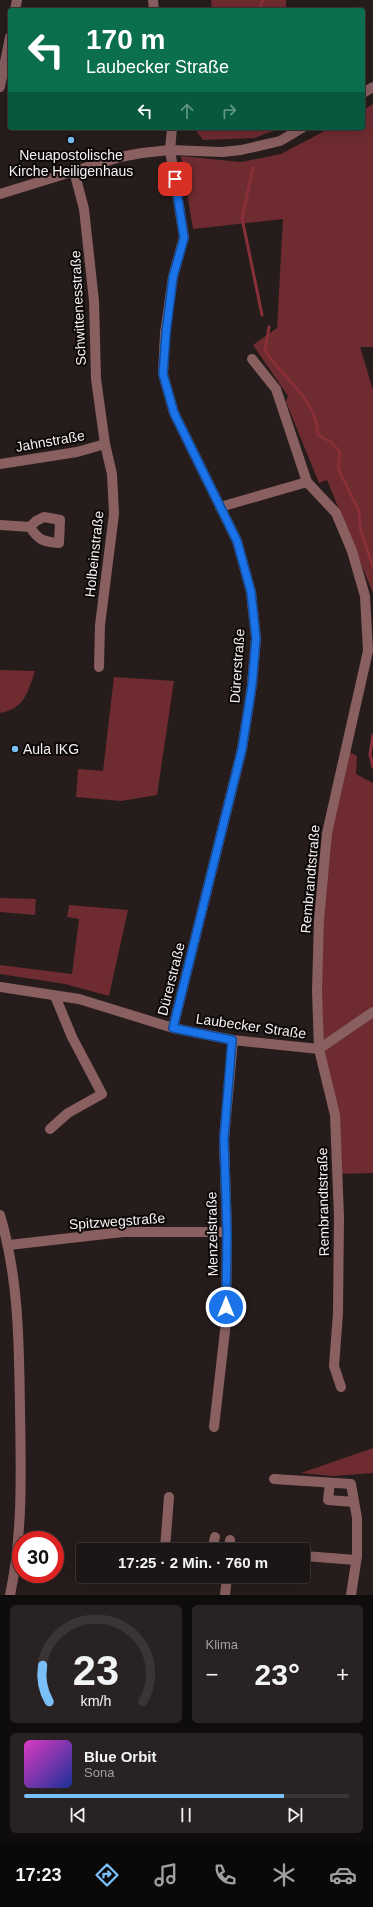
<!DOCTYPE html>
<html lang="de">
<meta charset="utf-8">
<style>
body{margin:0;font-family:Arial,sans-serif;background:#292222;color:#f1f3f6;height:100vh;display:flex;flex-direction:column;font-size:15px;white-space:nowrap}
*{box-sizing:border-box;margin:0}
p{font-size:13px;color:#a09fa0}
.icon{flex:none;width:22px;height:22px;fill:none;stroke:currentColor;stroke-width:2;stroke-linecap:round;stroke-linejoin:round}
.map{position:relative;height:1595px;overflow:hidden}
.panel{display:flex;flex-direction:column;gap:10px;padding:10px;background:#0f0c0c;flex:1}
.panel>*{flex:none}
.guide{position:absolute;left:8px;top:8px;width:357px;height:122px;border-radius:4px;box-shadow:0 4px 16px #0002,0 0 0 1px #3a3434;background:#0b6e4f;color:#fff;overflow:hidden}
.speed{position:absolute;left:12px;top:1531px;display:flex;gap:8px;font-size:20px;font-weight:700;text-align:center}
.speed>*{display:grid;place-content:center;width:52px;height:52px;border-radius:50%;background:#1c1515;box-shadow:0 4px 16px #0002,0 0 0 1px #3a3434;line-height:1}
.speed .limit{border:6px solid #d22;background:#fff;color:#111}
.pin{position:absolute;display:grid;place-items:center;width:34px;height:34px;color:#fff;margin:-17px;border-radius:8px;box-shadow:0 2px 6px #0006}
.me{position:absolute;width:44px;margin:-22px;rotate:0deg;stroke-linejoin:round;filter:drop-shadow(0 0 3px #0008)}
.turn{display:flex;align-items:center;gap:14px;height:84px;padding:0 12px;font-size:18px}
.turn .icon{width:52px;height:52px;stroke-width:2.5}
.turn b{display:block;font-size:28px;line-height:34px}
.lanes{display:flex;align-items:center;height:38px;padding:0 12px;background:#0003;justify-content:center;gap:20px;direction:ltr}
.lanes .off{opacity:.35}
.big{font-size:30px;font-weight:700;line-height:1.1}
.panel .card{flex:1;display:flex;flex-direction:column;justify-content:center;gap:6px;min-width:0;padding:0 14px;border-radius:6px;background:#292222}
.panel .dial{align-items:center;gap:0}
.dial svg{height:104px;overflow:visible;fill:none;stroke:#3a3434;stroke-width:7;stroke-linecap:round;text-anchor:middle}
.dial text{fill:#f1f3f6;stroke:none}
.song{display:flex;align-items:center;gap:12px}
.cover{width:48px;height:48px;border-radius:6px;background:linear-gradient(135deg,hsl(310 70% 55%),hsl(230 70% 35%))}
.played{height:4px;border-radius:2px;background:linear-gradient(90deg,#79bff8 80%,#3a3434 80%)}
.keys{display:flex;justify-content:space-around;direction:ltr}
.heat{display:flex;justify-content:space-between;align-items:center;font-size:22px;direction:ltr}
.panel .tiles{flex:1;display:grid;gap:10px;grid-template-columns:1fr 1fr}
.card:last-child{grid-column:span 2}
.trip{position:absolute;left:76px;top:1543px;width:234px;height:40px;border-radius:4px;background:#1c1515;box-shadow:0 4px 16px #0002,0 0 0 1px #3a3434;font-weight:700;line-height:40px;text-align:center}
.menu{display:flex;height:64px;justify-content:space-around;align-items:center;background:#0b0808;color:#a09fa0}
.menu .icon{width:28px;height:28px}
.menu .current{color:#79bff8}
.menu b{font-size:18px;color:#f1f3f6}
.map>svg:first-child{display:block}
.green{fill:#6e2b30}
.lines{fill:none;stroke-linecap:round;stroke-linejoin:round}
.stream{stroke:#892f38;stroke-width:3}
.minor{stroke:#895f60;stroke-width:10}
.route-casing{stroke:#114b97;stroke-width:10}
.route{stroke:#1a73e8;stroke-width:7}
.poi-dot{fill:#79bff8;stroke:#0c0808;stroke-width:1.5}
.labels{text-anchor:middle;stroke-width:4;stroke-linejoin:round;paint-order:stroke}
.poi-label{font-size:14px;fill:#f7f0f0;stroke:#0c0808}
.street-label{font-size:14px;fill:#f7f0f0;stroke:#0c0808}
</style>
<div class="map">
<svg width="373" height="1595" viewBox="0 0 373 1595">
<rect width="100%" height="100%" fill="#261c1c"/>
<g class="green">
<polygon points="211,0 286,0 286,10 212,10"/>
<polygon points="373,104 373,347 360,347 373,390 373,593 327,480 319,483 286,402 288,396 253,345 277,328 283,219 193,229 181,156 241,162 281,154 330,128 363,128 363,110"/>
<polygon points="194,128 280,128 255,138 203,140"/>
<path d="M0,670l35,1c-7,20 -10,38 -35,42z"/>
<polygon points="114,677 174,681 157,795 121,801 76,797 78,769 103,771"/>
<polygon points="346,750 357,756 356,774 373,783 373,1173 338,1174 335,1115 319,1049 327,833"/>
<polygon points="0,898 36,899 35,915 0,912"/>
<polygon points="69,905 128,910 109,996 65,984 0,974 0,965 72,974 79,919 67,917"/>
<polygon points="373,1448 373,1473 332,1476 301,1473"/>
</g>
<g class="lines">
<g class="stream">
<polyline points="259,10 263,0"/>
<polyline points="253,168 242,218 262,315"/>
<path d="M269,327l-4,23c18,30 52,48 53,85l13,7 9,10 -2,16 21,43 1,17 13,39"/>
<polyline points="373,735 370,754 373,767"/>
</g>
<g class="minor">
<polyline points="153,0 154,10"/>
<polyline points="15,10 17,0"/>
<polyline points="0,87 10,37"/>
<polyline points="363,93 373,87"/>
<polyline points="172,128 170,150 184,237 173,277 165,333 163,374 174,413 237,541 251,592 256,638 252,685 242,749 173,1028"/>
<polyline points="74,171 84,209 94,301 96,379 105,444 112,474 114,514 100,625 99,667"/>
<polyline points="0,194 120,157 142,153 170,150 222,152 241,150 280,141 302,128"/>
<polyline points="252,359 276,389 307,482 336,513 352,551 365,596 368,651 327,833 319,920 317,991 319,1049 335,1115 339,1217 338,1313 334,1366 341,1387"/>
<polyline points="0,464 77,452 105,444"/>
<polyline points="220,507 307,482"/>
<path d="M44,517l16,3 -1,23c-15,-1 -21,-3 -29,-16l6,-6z"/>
<polyline points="0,525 30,527"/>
<polyline points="0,987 79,999 173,1028 233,1040 319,1049 373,1012"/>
<polyline points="50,1129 68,1113 102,1094 72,1037 55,996"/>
<path d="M0,1215c19,64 19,129 20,195 1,62 3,124 -10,185"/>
<polyline points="9,1245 123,1232 227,1232"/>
<polyline points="214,1427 226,1322 227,1232 224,1139 233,1040"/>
<polyline points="274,1479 351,1484 357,1518 357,1556 351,1595"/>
<polyline points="330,1483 328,1500 354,1502"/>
<polyline points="169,1497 165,1548 177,1550"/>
<polyline points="212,1550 215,1537"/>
<polyline points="229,1550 230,1540"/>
<polyline points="304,1556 356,1560"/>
<polyline points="225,1595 227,1576"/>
</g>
</g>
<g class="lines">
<defs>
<polyline id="route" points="175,179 184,238 173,277 166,333 163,374 174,413 237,541 251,592 256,638 252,685 242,749 173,1028 232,1040 224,1139 227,1232 226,1307"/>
</defs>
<use href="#route" class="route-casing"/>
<use href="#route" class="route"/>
</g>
<g class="poi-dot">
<circle cx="71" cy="140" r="4"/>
<circle cx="15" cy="749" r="4"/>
</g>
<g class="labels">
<g class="poi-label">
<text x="71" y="160">Neuapostolische<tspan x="71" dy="16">Kirche Heiligenhaus</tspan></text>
<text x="23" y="754" text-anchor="start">Aula IKG</text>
</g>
<g class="street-label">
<text transform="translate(78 308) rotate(-93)" y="5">Schwittenesstraße</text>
<text transform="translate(50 441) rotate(-10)" y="5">Jahnstraße</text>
<text transform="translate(94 554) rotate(-84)" y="5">Holbeinstraße</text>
<text transform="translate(237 666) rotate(-86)" y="5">Dürerstraße</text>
<text transform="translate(310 879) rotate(-85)" y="5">Rembrandtstraße</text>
<text transform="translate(171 979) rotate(-76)" y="5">Dürerstraße</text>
<text transform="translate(251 1026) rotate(8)" y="5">Laubecker Straße</text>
<text transform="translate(323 1202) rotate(-91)" y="5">Rembrandtstraße</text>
<text transform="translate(117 1221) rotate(-4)" y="5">Spitzwegstraße</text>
<text transform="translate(212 1234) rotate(-91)" y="5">Menzelstraße</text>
</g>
</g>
</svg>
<div class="speed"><div class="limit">30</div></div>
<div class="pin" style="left:175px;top:179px;background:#d93025"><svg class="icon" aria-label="arrive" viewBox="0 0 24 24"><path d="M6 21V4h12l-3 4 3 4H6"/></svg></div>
<svg class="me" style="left:226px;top:1307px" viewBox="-20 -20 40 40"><circle r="17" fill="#1a73e8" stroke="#fff" stroke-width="3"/><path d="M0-11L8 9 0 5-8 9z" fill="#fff"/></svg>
<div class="trip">17:25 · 2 Min. · 760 m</div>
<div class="guide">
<div class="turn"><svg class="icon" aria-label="left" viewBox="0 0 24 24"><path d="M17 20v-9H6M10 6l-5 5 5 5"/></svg><div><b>170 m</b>Laubecker Straße</div></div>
<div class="lanes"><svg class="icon" aria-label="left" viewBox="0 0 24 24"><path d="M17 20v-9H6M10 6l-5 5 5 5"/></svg><svg class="icon off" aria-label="ahead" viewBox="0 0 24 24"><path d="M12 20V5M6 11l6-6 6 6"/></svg><svg class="icon off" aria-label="right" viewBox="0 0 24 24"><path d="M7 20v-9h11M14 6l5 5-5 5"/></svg></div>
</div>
</div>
<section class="panel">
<div class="tiles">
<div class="card dial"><svg viewBox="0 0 100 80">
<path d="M14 69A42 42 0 1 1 86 69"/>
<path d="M14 69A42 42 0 0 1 9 41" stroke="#79bff8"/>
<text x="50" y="56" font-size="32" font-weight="700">23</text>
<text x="50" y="72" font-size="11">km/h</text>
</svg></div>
<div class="card"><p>Klima</p>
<div class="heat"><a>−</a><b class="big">23°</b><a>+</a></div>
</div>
<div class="card">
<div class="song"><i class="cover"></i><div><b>Blue Orbit</b><p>Sona</p></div></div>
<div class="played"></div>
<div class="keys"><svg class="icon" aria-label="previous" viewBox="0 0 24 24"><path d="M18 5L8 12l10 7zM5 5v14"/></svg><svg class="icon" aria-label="pause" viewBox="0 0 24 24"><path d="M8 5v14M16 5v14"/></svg><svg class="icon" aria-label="next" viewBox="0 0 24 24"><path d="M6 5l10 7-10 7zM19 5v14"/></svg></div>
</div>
</div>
</section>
<nav class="menu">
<b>17:23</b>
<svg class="icon current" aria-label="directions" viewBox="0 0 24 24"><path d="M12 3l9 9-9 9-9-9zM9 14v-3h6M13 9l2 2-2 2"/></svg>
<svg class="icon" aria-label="music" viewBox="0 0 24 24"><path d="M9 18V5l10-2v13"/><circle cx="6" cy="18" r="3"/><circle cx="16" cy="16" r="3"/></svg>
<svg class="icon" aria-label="phone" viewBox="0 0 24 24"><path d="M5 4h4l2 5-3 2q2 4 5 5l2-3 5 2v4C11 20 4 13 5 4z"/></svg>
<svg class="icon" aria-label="climate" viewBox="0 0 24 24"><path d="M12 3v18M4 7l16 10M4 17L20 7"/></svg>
<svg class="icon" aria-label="car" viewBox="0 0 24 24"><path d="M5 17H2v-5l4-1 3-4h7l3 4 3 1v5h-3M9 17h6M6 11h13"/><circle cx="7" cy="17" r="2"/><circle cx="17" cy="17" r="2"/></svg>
</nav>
